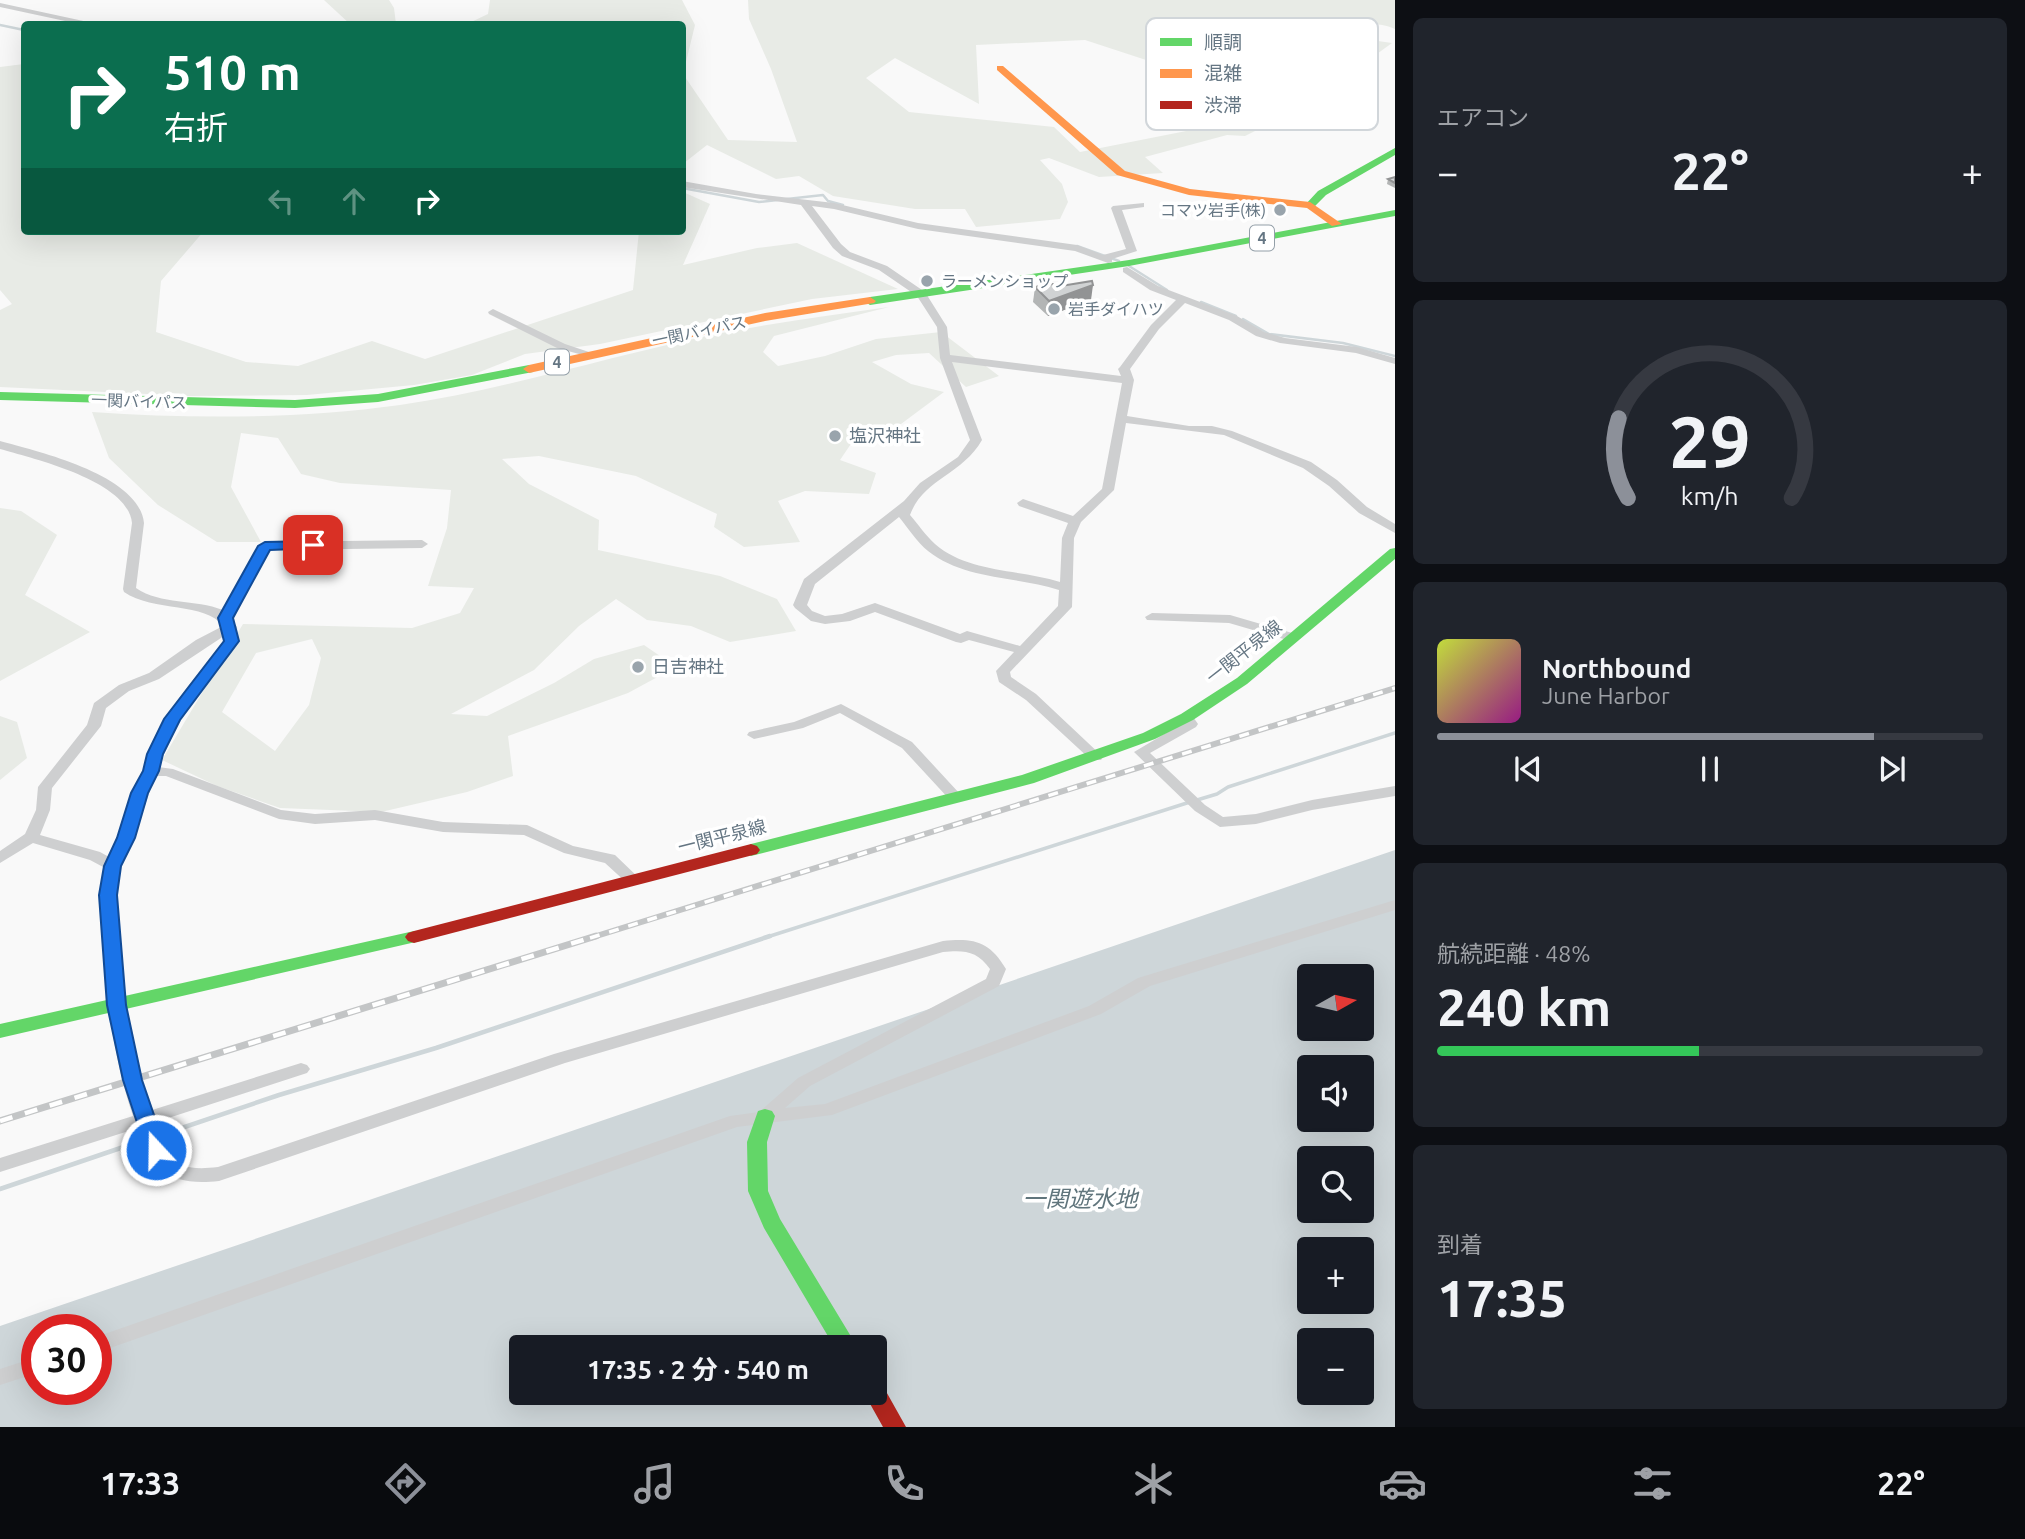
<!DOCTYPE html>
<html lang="ja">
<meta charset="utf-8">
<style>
body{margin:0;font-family:Ubuntu,"Noto Sans JP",sans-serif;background:#20242c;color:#f1f3f6;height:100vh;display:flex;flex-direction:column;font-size:26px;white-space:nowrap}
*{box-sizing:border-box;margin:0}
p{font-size:23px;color:#9ea1a6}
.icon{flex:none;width:38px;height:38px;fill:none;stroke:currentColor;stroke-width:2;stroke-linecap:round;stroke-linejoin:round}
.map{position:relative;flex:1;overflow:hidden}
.panel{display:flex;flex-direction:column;gap:18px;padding:18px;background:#0d0f14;width:630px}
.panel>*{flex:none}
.hud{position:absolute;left:21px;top:21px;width:665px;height:214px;border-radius:7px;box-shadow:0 7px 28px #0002;background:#0b6e4f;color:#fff;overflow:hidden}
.needle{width:46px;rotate:82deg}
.fabs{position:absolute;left:1297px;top:964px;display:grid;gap:14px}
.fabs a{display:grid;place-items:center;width:77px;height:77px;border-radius:7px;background:#171b24;box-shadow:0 7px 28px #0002;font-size:35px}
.speed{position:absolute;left:21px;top:1314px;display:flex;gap:14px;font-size:35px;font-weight:700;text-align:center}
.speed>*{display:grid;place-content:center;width:91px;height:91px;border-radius:50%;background:#171b24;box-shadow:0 7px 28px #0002;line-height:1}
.speed .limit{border:10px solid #d22;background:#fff;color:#111}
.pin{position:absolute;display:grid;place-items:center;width:60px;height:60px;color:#fff;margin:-30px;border-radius:14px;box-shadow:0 4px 10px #0006}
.me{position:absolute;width:77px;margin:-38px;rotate:339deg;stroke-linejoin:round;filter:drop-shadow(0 0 5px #0008)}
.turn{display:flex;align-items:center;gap:24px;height:147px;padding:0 28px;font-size:32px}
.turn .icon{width:91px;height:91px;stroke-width:2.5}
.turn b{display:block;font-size:49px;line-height:60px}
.lanes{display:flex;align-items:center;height:66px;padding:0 28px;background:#0003;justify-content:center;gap:35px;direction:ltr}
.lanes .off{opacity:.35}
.big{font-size:52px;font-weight:700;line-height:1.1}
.panel .widget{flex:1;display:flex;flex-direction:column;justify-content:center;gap:10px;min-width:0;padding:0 24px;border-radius:10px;background:#20242c}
.panel .dial{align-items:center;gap:0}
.dial svg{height:182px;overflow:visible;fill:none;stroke:#363941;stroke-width:7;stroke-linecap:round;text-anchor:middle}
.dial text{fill:#f1f3f6;stroke:none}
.song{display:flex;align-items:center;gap:21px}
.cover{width:84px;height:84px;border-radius:10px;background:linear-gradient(135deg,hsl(70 70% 55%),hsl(310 70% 35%))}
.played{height:7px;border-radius:4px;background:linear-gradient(90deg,#8c9099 80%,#363941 80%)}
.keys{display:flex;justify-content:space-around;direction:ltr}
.heat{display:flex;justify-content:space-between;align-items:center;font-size:38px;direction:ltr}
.charge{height:10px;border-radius:5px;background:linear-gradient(90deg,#34c759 48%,#363941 0)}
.trip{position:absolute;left:509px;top:1335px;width:378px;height:70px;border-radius:7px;background:#171b24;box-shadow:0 7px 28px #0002;font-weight:700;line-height:70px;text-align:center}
.menu{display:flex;height:112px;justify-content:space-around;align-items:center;background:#090b0e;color:#9ea1a6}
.menu .icon{width:49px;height:49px}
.menu .active{color:#8c9099}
.menu b{font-size:32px;color:#f1f3f6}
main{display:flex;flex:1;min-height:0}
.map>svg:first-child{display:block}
.green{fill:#e8ebe6;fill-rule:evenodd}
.water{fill:#ced6d9;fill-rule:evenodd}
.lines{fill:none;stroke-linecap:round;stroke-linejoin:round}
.stream-far2{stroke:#ced6d9;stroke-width:2.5}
.stream-far1{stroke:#ced6d9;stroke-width:3.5}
.stream{stroke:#ced6d9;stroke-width:4.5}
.street{fill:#cecfd0;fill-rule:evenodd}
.fast{fill:#63d668;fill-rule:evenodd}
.slow{fill:#ff974d;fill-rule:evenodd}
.jam{fill:#b3261e;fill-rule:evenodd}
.rail-far1-casing{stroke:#c3c5c6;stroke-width:6}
.rail-casing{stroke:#c3c5c6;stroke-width:7}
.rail-far1{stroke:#fff;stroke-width:3.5;stroke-dasharray:10;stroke-linecap:butt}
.rail{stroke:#fff;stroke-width:4.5;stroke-dasharray:13;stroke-linecap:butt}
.wall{fill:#b3b5b5}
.shaded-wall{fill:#929394}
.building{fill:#d0d2d3;stroke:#929394;stroke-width:2}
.route{fill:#1a73e8;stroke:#114b97;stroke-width:2}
.poi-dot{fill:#99a4ac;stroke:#fff;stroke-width:2.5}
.labels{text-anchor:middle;stroke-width:7;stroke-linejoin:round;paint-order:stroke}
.far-poi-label{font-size:16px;fill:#657683;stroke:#fff;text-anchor:start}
.shield{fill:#fff;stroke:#939fa8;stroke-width:2}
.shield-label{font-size:16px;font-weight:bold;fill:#657683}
.far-street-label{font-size:16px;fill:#657683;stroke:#fff}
.poi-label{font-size:18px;fill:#657683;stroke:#fff;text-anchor:start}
.street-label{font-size:18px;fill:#657683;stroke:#fff}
.near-water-label{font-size:23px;font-style:italic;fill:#60757c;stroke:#fff}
.key{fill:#fff;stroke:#d1d6da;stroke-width:2}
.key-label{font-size:19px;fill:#657683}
</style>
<main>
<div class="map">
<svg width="1395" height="1427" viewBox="0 0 1395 1427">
<rect width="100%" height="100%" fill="#f9f9f9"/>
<g class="green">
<polygon points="324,0 389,0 394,8 396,24 350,24"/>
<path d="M490,0h192l13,25 -12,49 45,66 69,2 -26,-73 -22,-50 -1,-19h647v29c-27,-11 -25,2 -48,0 -34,-2 -70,-19 -103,-7l148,21 -33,24 -29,4 10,25 -24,-1 -40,11 1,14 -32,16 -18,-1 -82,22 18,16 -64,4 -50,-19 -9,2 22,24 6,18 -8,17 -84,8 -11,-18h-50l-82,-13 -34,-20 -23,3 -69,-34 -23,18 -1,-1 -1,-138h-215l21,-10zM1085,40l174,57 -7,21 -172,34 -26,-25 -145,-15 -43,-34 29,-20 84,46 -3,-59z"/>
<polygon points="24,64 24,231 204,231 161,281 156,332 246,362 298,366 372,341 425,359 633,290 639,231 682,231 683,192 710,204 683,265 757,248 797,243 898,289 812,299 600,344 525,354 472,375 414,385 307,395 189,396 0,387 0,310 12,304 0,290 0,67"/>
<path d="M889,307l-115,29 -11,16 15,14 47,-10 51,-17 65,-7 58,44 -33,11 -37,-34 -33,2 -24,7 39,22 33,8 -43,32 -42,8 -19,28 36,13 -7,21 -64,-3 -27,10 22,41 -56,5 -30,-20 3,-13 -81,-38 -97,-20 -37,3 27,25 70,36 -1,30 122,26 57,23 19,32 -66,11 -39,-16 -44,-6 -31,-21 -37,27 -45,44 -83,44 36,2 67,-33 40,-24 50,-14 32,22 -48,26 -120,43 5,40 -46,16 -86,20 -101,-4 -63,-22 -55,-26 81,-136 169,4 48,-15 14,-25 -46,-2 19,-58 4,-38 -111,-7 -39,-9 -23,-36 -37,-5 -10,54 30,55h-44l-59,-37 -49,-47 -17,-46c103,7 206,7 308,-7 107,-16 210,-49 316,-71 57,-11 115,-19 173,-27zM312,639l9,19 -12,47 -34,46 -53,-39 34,-59z"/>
<polygon points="0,508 21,511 57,535 25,595 90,632 0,681"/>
<polygon points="0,716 17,722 27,758 0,780"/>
</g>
<path class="water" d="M1395,850v577h-1395v-101zM1309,976h53v53h-53zM1309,1068h53v52h-53zM1309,1158h53v53h-53zM1309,1250h53v52h-53zM37,1330h59v60h-59zM1309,1340h53v53h-53zM522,1348h353v45h-353z"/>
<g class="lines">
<g class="stream-far2">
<polyline points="0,25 24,30"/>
<polyline points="682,188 759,202 823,195 828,201 843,205"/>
<polyline points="1077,246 1119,261"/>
<polyline points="1129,266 1167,290"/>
<polyline points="1201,302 1236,316"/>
<polyline points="1243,319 1269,334 1343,343 1395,356"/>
</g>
<g class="stream-far1">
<polyline points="1197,800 1217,794 1228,787 1395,733"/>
<polyline points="764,938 1190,802"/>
</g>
<g class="stream">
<polyline points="155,1137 279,1095 436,1048 770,936"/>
<polyline points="0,1189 147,1139"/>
</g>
<g class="street">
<polygon points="0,3 88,22 92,24 79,24 0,7"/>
<path d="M682,181l74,13 78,9 84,20 159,22 26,10 23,-6 -15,-41 2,-2 31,-3v4l-22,3 15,41 -25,8v3l-4,1 -33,-12 -157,-22 -84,-20 -22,-3 29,38 9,8 37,14 38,26 22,35 3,28 171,21 -3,-7 2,-2 31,-42 25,-25 -26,-10 -27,-18v-4l4,-1 31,19 79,30 27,16 21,6 72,9 38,11v6l-39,-11 -76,-10 -24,-7 -27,-16 -44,-17 -26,26 -29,40 4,11 -7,36 62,10h23l20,5 79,31 26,18 30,27 28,17v9l-36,-20 -30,-27 -26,-18 -79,-33 -98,-12 -12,67 -33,32 -7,16 -2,69 -62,65 1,5 25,17 67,63 -2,3h-10l-65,-60 -27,-18 -3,-11 18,-19 -45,-12 -8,3 -5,-1 -81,-30 -25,9 -25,3 -14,-3 -16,-13 -2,-3 11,-26 100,-78 16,-18 38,-26 12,-17 -30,-82 -3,-31 -20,-31 -38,-26 -37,-14 -9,-8 -32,-43 -119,-18zM952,362l170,21 -20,106 -29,27 -50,-17 -6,4 2,3 49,17 -6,15 -2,44c-41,-13 -92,-9 -125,-38 -9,-8 -17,-20 -25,-29 13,-36 52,-40 72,-75zM899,517c9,11 18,25 29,34 36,29 89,25 131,39l-1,16 -38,40 -53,-15 -7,3 -85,-31 -33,11 -17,2 -13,-5 -5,-6 8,-21z"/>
<polygon points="493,309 565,344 595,354 590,357 557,348 489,314 488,312"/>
<path d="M0,441c40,11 139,34 144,82l-8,65c25,17 59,11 87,22l36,-64 6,-4 157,-2 6,4 -6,4 -153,2 -38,68 6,9 1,14 -54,71 -26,55 15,2 108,41 34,4 60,-4 68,12 84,3 46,21 42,9 26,25 -3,4h-10l-23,-21 -41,-10 -40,-18 -81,-3 -68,-12 -60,4 -36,-5 -113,-43h-11l-20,59 -14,30 -4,30 1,37 10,88 21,91 152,-48 6,2 3,4 -3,4 -154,50c14,38 23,49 65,44l336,-113 389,-113c31,-3 46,0 63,28l-7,17 -189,100 -25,22 40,-4 264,-98 49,-28 257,-78v10l-245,76 -49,28 -269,101 -95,12 -641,226v-16l634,-221 29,-4 39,-34 188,-99 4,-10c-13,-18 -25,-19 -47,-17l-378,111 -346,118c-48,5 -66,-9 -81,-53l-138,44v-14l133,-42c-23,-66 -38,-179 -28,-248l-15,-8 -57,-17 -33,20v-12l25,-17 11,-24 2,-23 49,-62 7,-22 25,-18 30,-12 47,-33 27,-14c-17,-24 -70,-14 -99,-34l-1,-3 9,-66c-4,-42 -97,-64 -132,-74zM224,636v5c-20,27 -44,51 -60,82 -23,43 -34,91 -55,134l-9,-5 -60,-17 10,-25 2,-22 49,-62 5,-18 23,-17 30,-12z"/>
<polygon points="1152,613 1230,615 1299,635 1301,638 1294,642 1229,623 1147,620 1145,617"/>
<polygon points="841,704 912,742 960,794 962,797 960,800 950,800 902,748 840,713 803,728 754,739 747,735 749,732 794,722"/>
<polygon points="1186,713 1191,714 1198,724 1196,727 1150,753 1205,805 1223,817 1256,814 1312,800 1395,786 1395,796 1312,810 1256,824 1220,827 1195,811 1134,752 1183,723 1179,717"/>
<polygon points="37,1357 37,1373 0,1385 0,1369"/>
</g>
<g class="fast">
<polygon points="1395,148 1395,155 1326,195 1314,207 1305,205 1318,191"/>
<polygon points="1395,210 1395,216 1129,266 870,305 864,301 870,297 1129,260"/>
<polygon points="529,365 533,366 533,372 378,402 295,408 0,400 0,392 295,400 378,394"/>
<polygon points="1395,548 1395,559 1247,684 1193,720 1155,739 1034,783 751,856 742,850 751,844 1022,775 1143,733 1181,714 1237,678 1390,549"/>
<polygon points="414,931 420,933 423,937 420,941 0,1038 0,1024"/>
<polygon points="765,1109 772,1111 775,1116 767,1142 768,1191 780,1219 858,1348 835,1348 764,1228 748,1191 747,1142 758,1111"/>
</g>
<g class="slow">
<polygon points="997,66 1003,66 1125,171 1190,189 1310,202 1342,224 1332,226 1307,208 1189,195 1117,175 997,70"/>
<polygon points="870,297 876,301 874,303 765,321 529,373 523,369 529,365 765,313"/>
</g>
<g class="jam">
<polygon points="751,844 757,846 760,850 757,854 414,943 408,941 405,937 408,933 414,931"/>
<polygon points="875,1383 883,1386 906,1427 883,1427 864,1393 875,1393"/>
</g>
<defs>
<polyline id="rail-far1" points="590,938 1395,688"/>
<polyline id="rail" points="0,1121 596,936"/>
</defs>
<use href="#rail-far1" class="rail-far1-casing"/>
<use href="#rail" class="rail-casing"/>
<use href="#rail-far1" class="rail-far1"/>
<use href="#rail" class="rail"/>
</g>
<g class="wall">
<polygon points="1395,177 1395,188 1387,184 1388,179"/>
<polygon points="1035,287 1055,287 1091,300 1048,316 1033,302"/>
</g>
<polygon class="shaded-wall" points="1093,285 1091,300 1048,316 1049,301"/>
<g class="building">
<polygon points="1395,177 1395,183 1388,179"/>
<polygon points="1092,281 1093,285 1049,301 1035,287 1053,284 1055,287"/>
</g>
<polygon class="route" points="313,541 318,542 318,548 270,550 233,618 239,641 180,720 163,754 159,771 148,793 135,838 121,866 117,895 126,1005 142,1080 166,1150 163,1155 156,1157 149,1155 146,1150 123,1080 107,1005 99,895 104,866 117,838 131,793 143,771 147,754 164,719 224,641 218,618 258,546 265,542"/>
<g class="poi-dot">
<circle cx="1280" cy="210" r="7"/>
<circle cx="927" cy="281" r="7"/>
<circle cx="1054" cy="309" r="7"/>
<circle cx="835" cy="436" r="7"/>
<circle cx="638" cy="667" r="7"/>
</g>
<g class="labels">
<g class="far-poi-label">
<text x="1266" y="216" text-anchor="end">コマツ岩手(株)</text>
<text x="941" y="287">ラーメンショップ</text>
<text x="1068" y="315">岩手ダイハツ</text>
</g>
<g class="shield">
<rect x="1250" y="225.5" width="24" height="25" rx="5"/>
<rect x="545" y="349.5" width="24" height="25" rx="5"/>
</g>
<g class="shield-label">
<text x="1262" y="244">4</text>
<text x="557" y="368">4</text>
</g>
<g class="far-street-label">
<text transform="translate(699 331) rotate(-12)" y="6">一関バイパス</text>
<text transform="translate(139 401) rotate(2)" y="6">一関バイパス</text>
</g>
<g class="poi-label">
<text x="849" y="442">塩沢神社</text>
<text x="652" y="673">日吉神社</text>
</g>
<g class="street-label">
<text transform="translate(1244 652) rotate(-38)" y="6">一関平泉線</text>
<text transform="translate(722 837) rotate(-14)" y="6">一関平泉線</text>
</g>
<g class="near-water-label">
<text x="1080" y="1207">一関遊水地</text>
</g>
</g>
<rect x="1146" y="18" width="232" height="112" rx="10" class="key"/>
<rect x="1160" y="38" width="32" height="8" fill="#63d668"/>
<rect x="1160" y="69" width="32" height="9" fill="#ff974d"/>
<rect x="1160" y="101" width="32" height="8" fill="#b3261e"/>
<g class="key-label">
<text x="1204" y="49">順調</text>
<text x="1204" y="80">混雑</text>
<text x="1204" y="112">渋滞</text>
</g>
</svg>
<div class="fabs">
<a><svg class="needle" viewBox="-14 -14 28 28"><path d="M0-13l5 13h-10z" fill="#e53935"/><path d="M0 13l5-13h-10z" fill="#9ea1a6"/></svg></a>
<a><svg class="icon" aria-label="sound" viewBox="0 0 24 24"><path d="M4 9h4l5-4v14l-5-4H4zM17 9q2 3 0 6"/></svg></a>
<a><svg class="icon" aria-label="search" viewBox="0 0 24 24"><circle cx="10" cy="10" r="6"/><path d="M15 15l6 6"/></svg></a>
<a>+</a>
<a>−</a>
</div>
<div class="speed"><div class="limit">30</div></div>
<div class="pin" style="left:313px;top:545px;background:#d93025"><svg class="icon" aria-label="arrive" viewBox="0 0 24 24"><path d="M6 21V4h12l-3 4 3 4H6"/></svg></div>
<svg class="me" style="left:156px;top:1150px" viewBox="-20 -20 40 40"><circle r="17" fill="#1a73e8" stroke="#fff" stroke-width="3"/><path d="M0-11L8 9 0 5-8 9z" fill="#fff"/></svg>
<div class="trip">17:35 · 2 分 · 540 m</div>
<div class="hud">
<div class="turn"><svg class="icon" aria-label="right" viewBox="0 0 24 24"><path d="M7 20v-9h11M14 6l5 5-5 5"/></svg><div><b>510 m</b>右折</div></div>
<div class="lanes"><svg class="icon off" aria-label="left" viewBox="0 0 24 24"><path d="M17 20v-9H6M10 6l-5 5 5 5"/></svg><svg class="icon off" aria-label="ahead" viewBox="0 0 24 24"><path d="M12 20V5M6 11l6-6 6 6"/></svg><svg class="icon" aria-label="right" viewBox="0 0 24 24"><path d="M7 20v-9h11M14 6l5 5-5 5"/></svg></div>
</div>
</div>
<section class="panel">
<div class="widget"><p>エアコン</p>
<div class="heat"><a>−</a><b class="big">22°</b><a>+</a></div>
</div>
<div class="widget dial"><svg viewBox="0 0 100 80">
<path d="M14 69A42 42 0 1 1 86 69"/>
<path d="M14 69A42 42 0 0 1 10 34" stroke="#8c9099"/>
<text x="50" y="56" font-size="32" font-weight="700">29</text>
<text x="50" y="72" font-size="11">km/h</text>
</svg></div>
<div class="widget">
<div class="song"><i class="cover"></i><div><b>Northbound</b><p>June Harbor</p></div></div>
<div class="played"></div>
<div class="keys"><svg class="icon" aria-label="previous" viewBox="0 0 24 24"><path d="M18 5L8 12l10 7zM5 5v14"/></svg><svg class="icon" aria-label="pause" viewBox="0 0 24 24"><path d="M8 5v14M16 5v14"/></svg><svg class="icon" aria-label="next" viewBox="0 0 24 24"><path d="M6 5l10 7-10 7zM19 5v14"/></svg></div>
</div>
<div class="widget"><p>航続距離 · 48%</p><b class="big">240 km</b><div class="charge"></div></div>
<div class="widget"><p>到着</p><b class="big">17:35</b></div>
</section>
</main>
<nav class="menu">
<b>17:33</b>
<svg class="icon active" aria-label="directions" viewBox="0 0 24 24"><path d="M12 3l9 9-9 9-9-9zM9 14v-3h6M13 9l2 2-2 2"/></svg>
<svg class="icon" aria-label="music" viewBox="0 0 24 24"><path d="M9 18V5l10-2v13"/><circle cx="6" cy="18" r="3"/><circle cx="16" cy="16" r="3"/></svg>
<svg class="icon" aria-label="phone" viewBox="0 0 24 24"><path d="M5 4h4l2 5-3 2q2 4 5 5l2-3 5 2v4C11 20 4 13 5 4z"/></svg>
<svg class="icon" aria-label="climate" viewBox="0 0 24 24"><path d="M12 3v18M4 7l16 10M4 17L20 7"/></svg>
<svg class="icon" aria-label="car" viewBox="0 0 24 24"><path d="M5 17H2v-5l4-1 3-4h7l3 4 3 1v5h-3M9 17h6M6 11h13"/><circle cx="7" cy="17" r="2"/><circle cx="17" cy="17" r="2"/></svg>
<svg class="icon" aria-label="filters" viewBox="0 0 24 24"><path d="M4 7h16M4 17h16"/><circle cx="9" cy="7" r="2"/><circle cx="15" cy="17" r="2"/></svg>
<b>22°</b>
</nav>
